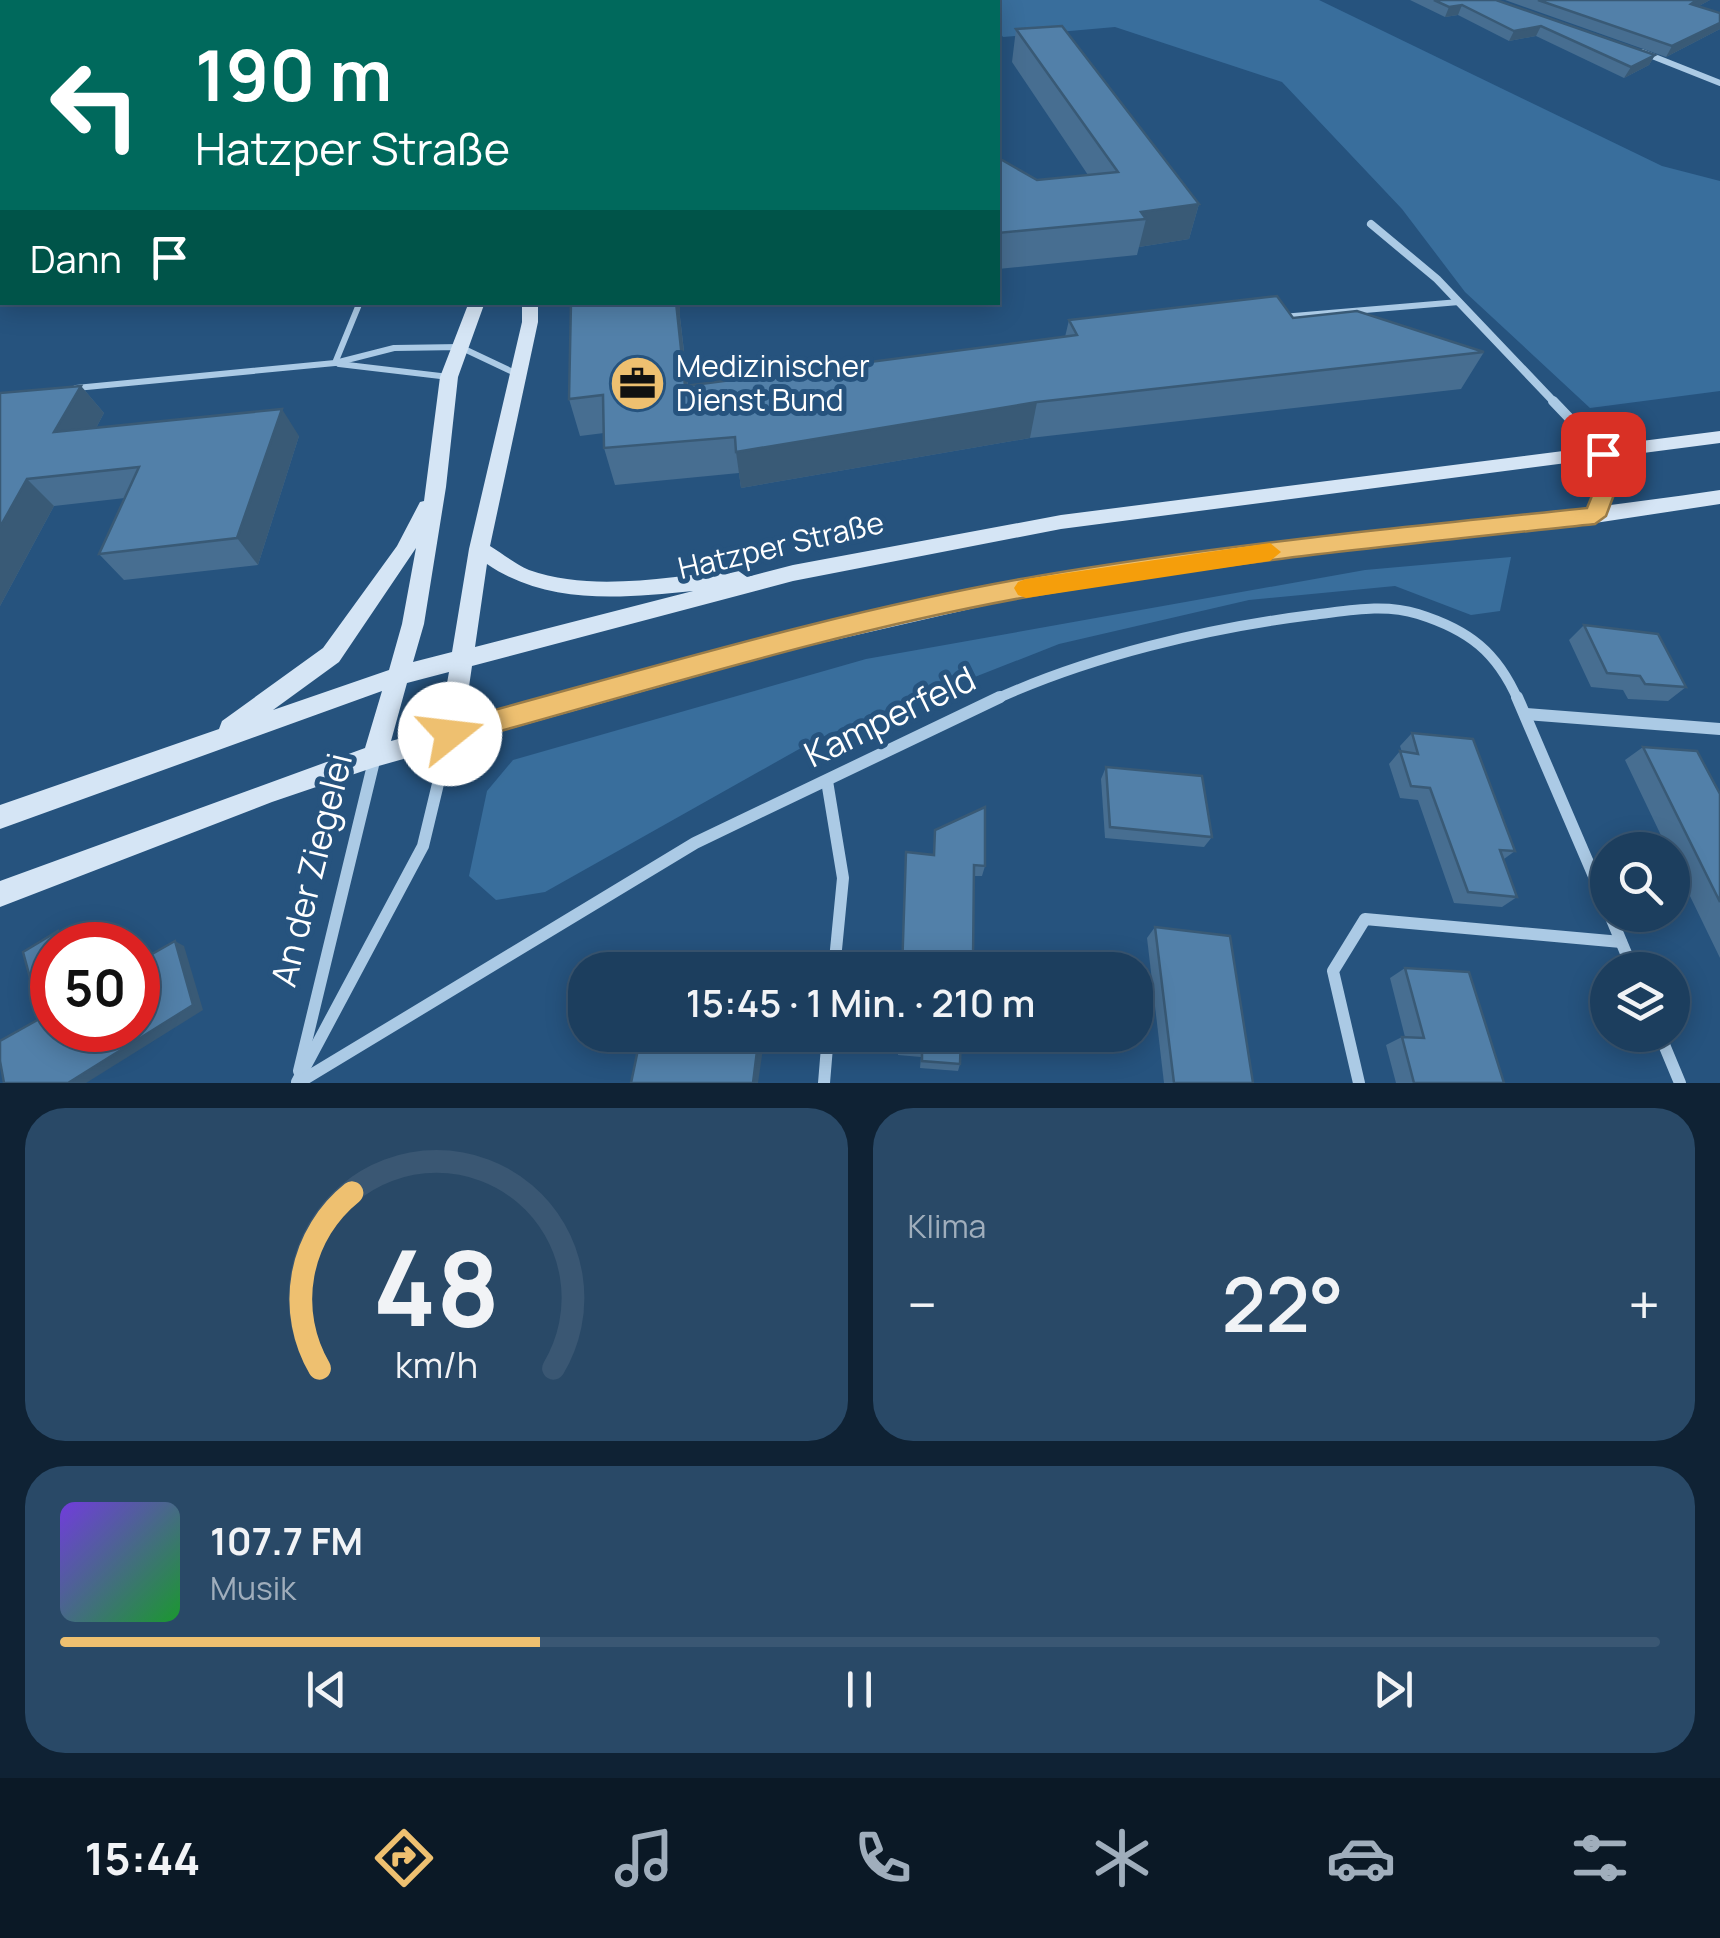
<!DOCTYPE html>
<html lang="de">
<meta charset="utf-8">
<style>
body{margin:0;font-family:Manrope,sans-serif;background:#294967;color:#f1f3f6;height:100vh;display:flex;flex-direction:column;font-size:38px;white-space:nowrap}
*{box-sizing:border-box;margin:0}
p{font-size:32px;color:#a0aebc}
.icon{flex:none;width:55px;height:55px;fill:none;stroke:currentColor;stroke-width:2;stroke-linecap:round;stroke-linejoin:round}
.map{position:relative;height:1083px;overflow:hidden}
.details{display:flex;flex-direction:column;gap:25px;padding:25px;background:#0f2234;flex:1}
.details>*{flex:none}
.top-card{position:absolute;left:0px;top:0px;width:1000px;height:305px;box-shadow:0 5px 25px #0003,0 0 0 2px #3a5773;background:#00695c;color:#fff;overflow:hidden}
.fabs{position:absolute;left:1590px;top:832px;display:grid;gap:20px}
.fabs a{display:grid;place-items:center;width:100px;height:100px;border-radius:50%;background:#1c3e5e;box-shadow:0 5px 25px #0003,0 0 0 2px #3a5773;font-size:50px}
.speed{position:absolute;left:30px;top:922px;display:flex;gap:20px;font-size:50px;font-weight:700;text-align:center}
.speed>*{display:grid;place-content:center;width:130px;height:130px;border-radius:50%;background:#1c3e5e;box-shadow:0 5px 25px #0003,0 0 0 2px #3a5773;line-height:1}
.speed .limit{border:15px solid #d22;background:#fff;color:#111}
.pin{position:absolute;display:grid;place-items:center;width:85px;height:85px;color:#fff;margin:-42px;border-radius:20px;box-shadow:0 5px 15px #0006}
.me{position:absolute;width:110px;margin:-55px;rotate:74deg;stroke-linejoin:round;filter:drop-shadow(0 0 8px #0008)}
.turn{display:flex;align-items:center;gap:35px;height:210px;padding:0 30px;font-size:45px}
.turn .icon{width:130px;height:130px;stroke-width:2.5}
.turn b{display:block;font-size:70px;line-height:85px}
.then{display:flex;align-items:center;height:95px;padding:0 30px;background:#0003;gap:20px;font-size:38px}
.big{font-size:75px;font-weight:600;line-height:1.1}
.details .tile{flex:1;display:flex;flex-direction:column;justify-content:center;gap:15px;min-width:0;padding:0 35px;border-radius:40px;background:#294967}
.details .dial{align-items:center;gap:0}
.dial svg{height:260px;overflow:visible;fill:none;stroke:#3a5773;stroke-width:7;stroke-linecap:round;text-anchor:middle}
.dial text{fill:#f1f3f6;stroke:none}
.song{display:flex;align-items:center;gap:30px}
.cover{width:120px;height:120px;border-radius:15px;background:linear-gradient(135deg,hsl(260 70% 55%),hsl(130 70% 35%))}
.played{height:10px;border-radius:5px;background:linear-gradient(90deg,#eec070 30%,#3a5773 30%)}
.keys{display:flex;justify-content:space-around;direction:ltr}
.heat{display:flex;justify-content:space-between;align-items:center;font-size:55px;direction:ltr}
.details .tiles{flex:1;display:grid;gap:25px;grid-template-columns:1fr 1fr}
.tile:last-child{grid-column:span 2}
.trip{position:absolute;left:568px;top:952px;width:585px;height:100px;border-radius:40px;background:#1c3e5e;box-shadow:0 5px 25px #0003,0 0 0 2px #3a5773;font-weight:600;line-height:100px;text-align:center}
.tabs{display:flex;height:160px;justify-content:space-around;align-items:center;background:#0b1926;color:#a0aebc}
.tabs .icon{width:70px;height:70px}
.tabs .active{color:#eec070}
.tabs b{font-size:45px;color:#f1f3f6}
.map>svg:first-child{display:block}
.green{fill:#396e9c}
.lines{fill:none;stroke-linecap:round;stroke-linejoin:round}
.lane-far1{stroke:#abcae5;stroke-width:6}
.lane{stroke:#abcae5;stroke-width:8}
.street-far3{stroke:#abcae5;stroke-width:6}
.street-far2{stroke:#abcae5;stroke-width:8}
.street-far1{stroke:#abcae5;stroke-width:10}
.street{stroke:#abcae5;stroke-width:12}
.secondary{fill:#d5e5f5;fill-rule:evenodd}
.wall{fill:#476e91}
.shaded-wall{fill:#395a76}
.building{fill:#5280a9;stroke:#395a76;stroke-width:2.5}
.route{fill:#eec070;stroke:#9b7d49;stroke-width:2.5}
.slow{fill:#f59e0b}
.labels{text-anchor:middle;stroke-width:10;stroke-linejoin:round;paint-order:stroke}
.poi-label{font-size:30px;fill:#fff;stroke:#26537e;text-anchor:start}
.street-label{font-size:30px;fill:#fff;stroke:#26537e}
.near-street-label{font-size:35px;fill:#fff;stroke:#26537e}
</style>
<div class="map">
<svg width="1720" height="1083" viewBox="0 0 1720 1083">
<rect width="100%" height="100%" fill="#26537e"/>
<g class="green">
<polygon points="974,0 1319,0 1662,166 1720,181 1720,391 1590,408 1465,292 1402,209 1282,82 1115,27 1003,37 998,30 998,2"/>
<polygon points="1511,557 1500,611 1471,615 1395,586 1249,600 1059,644 817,739 545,892 496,900 469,876 487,791 513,760 866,659 1365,570"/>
</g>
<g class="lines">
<g class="lane-far1">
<polyline points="1282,317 1459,302"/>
<polyline points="335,363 360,302"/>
<polyline points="339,364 449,377"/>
<polyline points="76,388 335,363 394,348 460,347 517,374"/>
</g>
<polyline class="lane" points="1574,423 1600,451"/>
<polyline class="street-far3" points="1642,52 1720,83"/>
<polyline class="street-far2" points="1371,224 1437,279 1556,404"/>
<g class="street-far1">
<polyline points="1553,401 1574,423"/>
<polyline points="1595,516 1610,476 1603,454"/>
<path d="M994,700c96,-44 214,-72 318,-85 35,-4 71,-12 106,-1 51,16 79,38 100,86"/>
</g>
<g class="street">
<polyline points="1517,697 1608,909"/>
<polyline points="1526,714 1720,729"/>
<polyline points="827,781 843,878 834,970"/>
<polyline points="1610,915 1633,970"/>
<polyline points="1660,1035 1680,1083"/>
<polyline points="299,1071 375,757"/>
<polyline points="297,1082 423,846 450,734"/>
<polyline points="298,1083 695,843 1000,697"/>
<polyline points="824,1083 828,1035"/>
<polyline points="1359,1083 1333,971 1365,919 1621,942"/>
</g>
<path class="secondary" d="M469,302h16l-27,75 -12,110 -22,137 -11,38 39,-10 17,-103 53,-227v-20h16v20l-48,224c13,8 25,18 39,24 65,23 142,6 208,0l10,7 46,-12 268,-50 659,-84v12l-659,86 -268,52 -321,85 -8,55c189,-52 379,-109 573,-143 226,-41 456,-54 683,-88v14l-125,19 -290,32 -269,39 -245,56 -416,117 -103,35 -272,105v-26l365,-133 17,-57 -382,138v-24l219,-76 3,-8 101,-73 74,-102 23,-44 4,-1 16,-124zM416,548l-14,76 -13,46 -116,40 66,-48zM487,564c61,42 136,34 206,27l-218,56zM449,672l-10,56 -48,13 16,-58z"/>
</g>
<g class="wall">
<polygon points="0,0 272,0 271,2 2,2 2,104 0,104"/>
<polygon points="1410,0 1496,0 1655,55 1649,65 1624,78 1536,36 1509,41 1458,15 1445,17"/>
<polygon points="1505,0 1710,0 1699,6 1720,13 1720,29 1666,57"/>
<polygon points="1016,29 1199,204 1189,239 1139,247 1137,255 998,269 998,160 1037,180 1088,175 1012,62"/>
<polygon points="2,157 2,239 0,239 0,160"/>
<polygon points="571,302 680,302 680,317 688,385 1065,337 1069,320 1293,318 1484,352 1461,389 1030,438 741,488 739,473 615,485 604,448 604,433 580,436 569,399"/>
<polygon points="81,386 104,413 96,428 299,436 258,565 124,580 99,554 125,498 54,506 0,606 0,393"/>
<polygon points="1584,625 1686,687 1668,701 1628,699 1623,690 1591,687 1569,640"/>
<polygon points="1412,733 1515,851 1504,859 1517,897 1502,907 1454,903 1418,800 1400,798 1389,764 1400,751 1402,752 1400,746"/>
<polygon points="1643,747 1720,794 1720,958 1672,859 1672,850 1668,850 1625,760"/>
<polygon points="1106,767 1212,837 1204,847 1105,838 1101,779"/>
<polygon points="935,830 985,866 982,876 974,876 973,960 970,969 962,968 933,855"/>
<polygon points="1155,927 1253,1083 1164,1083 1147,938"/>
<polygon points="1405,968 1504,1083 1396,1083 1386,1045 1402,1037 1405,1037 1390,978"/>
<polygon points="898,1035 960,1064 958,1071 920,1068 921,1057 898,1055"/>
</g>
<g class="shaded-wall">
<polygon points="236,0 272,0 271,2 235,2"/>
<polygon points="1697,0 1710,0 1684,14 1691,4"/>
<polygon points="1462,5 1458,15 1445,17 1449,7"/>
<polygon points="1720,23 1720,29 1666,57 1672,46"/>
<polygon points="1541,26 1536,36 1509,41 1514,31"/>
<polygon points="1655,55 1649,65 1624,78 1631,67"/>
<polygon points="1199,204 1189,239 1139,247 1146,219 1141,212"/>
<polygon points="676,302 680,302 680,317 692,422 685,386"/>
<polygon points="81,386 104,413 79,460 54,432"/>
<polygon points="1037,402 1030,438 741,488 736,452"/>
<polygon points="282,409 299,436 258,565 237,538"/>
<polygon points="27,479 54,506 0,606 0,527"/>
<polygon points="58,931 69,936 72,945 62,945"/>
<polygon points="175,941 184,946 203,1010 86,1083 68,1083"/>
<polygon points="759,1035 765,1035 758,1083 753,1083"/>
</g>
<g class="building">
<polygon points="0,0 236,0 235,2 2,2 2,68 0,68"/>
<rect x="584" y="0" width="60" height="2"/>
<polygon points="754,0 803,0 803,2 755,2"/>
<polygon points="863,0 935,0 936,2 865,2"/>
<polygon points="1434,0 1496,0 1655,55 1631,67 1541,26 1514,31 1462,5 1449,7"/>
<polygon points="1538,0 1697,0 1691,4 1720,13 1720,23 1672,46"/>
<polygon points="1062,26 1199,204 1141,212 1146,219 998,233 998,160 1002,160 1037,180 1118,172 1016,29"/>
<polygon points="2,157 2,200 0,200 0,160"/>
<polygon points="1277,296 1293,318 1357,311 1484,352 1037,402 736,452 735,437 604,448 603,395 569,399 571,302 676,302 685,386 1077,335 1069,320"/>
<polygon points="81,386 54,432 282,409 237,538 99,554 139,467 27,479 0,527 0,393"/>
<polygon points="1584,625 1658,634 1686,687 1645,684 1640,676 1607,673"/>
<polygon points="1412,733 1473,739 1515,851 1500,850 1517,897 1468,892 1430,788 1411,786 1400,751 1418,754"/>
<polygon points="1643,747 1697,751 1720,794 1720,902"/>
<polygon points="1106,767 1202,776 1212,837 1110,827"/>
<polygon points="985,807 985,866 974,865 973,960 962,960 962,970 902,970 906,852 934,855 935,830"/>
<polygon points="1155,927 1230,936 1253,1083 1174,1083"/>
<polygon points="58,931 62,945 52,945 52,1030 138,1030 138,962 175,941 193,1005 68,1083 4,1083 0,1061 0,1041 41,1018 23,952"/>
<polygon points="1405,968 1469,972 1504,1083 1414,1083 1402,1037 1424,1038"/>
<polygon points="641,1035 759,1035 753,1083 631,1083"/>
<polygon points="899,1035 961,1035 960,1064 922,1061 922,1050 899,1048"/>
</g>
<path class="route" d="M1603,447l7,2 11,27 -15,40 -11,8c-186,20 -373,38 -557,71 -199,35 -394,97 -588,150l-9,-3 -4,-8 4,-9 9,-3c194,-52 390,-112 588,-146 182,-31 366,-49 549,-68l13,-32 -8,-22z"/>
<polygon class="slow" points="1270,543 1281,552 1270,561 1026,598 1018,595 1014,588 1018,582 1026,579"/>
<defs>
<symbol id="office-disc" viewBox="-11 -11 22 22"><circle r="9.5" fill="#eec070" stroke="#26537e"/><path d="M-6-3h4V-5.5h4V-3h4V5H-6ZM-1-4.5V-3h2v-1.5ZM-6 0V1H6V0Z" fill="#111"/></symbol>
</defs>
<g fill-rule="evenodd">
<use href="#office-disc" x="606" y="352" width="63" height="63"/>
</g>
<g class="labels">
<g class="poi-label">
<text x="676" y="377">Medizinischer<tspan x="676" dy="34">Dienst Bund</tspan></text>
</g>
<g class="street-label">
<text transform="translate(781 546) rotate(-13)" y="10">Hatzper Straße</text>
</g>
<g class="near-street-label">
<text transform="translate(890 717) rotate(-26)" y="12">Kamperfeld</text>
<text transform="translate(312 870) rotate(-76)" y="12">An der Ziegelei</text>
</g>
</g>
</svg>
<div class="fabs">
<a><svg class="icon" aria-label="search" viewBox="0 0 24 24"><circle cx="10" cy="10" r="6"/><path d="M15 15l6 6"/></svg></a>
<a><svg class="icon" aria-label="layers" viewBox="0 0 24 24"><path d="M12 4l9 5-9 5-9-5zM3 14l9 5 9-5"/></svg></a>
</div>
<div class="speed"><div class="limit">50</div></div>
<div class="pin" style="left:1603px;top:454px;background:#d93025"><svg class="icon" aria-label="arrive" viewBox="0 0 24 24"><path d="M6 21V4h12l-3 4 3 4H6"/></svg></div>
<svg class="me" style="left:450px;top:734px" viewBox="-20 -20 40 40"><circle r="19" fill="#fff"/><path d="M0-13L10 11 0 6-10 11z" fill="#eec070"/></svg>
<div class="trip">15:45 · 1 Min. · 210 m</div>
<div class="top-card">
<div class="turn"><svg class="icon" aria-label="left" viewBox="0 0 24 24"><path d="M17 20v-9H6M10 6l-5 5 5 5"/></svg><div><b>190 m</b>Hatzper Straße</div></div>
<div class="then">Dann<svg class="icon" aria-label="arrive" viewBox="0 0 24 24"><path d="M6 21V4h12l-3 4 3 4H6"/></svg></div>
</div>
</div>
<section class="details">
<div class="tiles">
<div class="tile dial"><svg viewBox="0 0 100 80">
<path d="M14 69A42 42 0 1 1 86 69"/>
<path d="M14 69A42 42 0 0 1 24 15" stroke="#eec070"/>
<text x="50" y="56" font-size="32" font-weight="700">48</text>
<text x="50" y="72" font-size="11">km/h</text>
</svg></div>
<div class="tile"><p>Klima</p>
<div class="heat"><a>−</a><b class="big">22°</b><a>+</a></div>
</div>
<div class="tile">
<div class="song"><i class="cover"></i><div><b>107.7 FM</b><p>Musik</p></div></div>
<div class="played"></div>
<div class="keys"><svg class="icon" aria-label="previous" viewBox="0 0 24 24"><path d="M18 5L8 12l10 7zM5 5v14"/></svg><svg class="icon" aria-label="pause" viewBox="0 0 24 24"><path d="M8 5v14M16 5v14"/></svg><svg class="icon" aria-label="next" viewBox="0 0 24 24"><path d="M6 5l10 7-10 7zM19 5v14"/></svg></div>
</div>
</div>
</section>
<nav class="tabs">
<b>15:44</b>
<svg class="icon active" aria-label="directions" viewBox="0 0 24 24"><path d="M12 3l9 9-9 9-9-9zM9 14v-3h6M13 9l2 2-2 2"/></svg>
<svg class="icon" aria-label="music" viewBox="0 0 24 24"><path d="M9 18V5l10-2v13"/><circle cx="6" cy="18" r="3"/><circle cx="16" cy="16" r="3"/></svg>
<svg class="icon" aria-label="phone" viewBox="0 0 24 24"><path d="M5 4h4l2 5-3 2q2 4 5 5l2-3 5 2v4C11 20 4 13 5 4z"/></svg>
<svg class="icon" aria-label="climate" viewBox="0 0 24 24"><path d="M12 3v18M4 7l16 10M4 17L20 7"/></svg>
<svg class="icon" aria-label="car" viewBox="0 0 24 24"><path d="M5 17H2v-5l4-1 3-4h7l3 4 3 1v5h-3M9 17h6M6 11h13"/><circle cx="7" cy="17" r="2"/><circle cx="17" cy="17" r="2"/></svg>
<svg class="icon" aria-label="filters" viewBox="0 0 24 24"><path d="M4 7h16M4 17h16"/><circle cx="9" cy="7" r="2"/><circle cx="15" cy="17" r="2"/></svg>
</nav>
